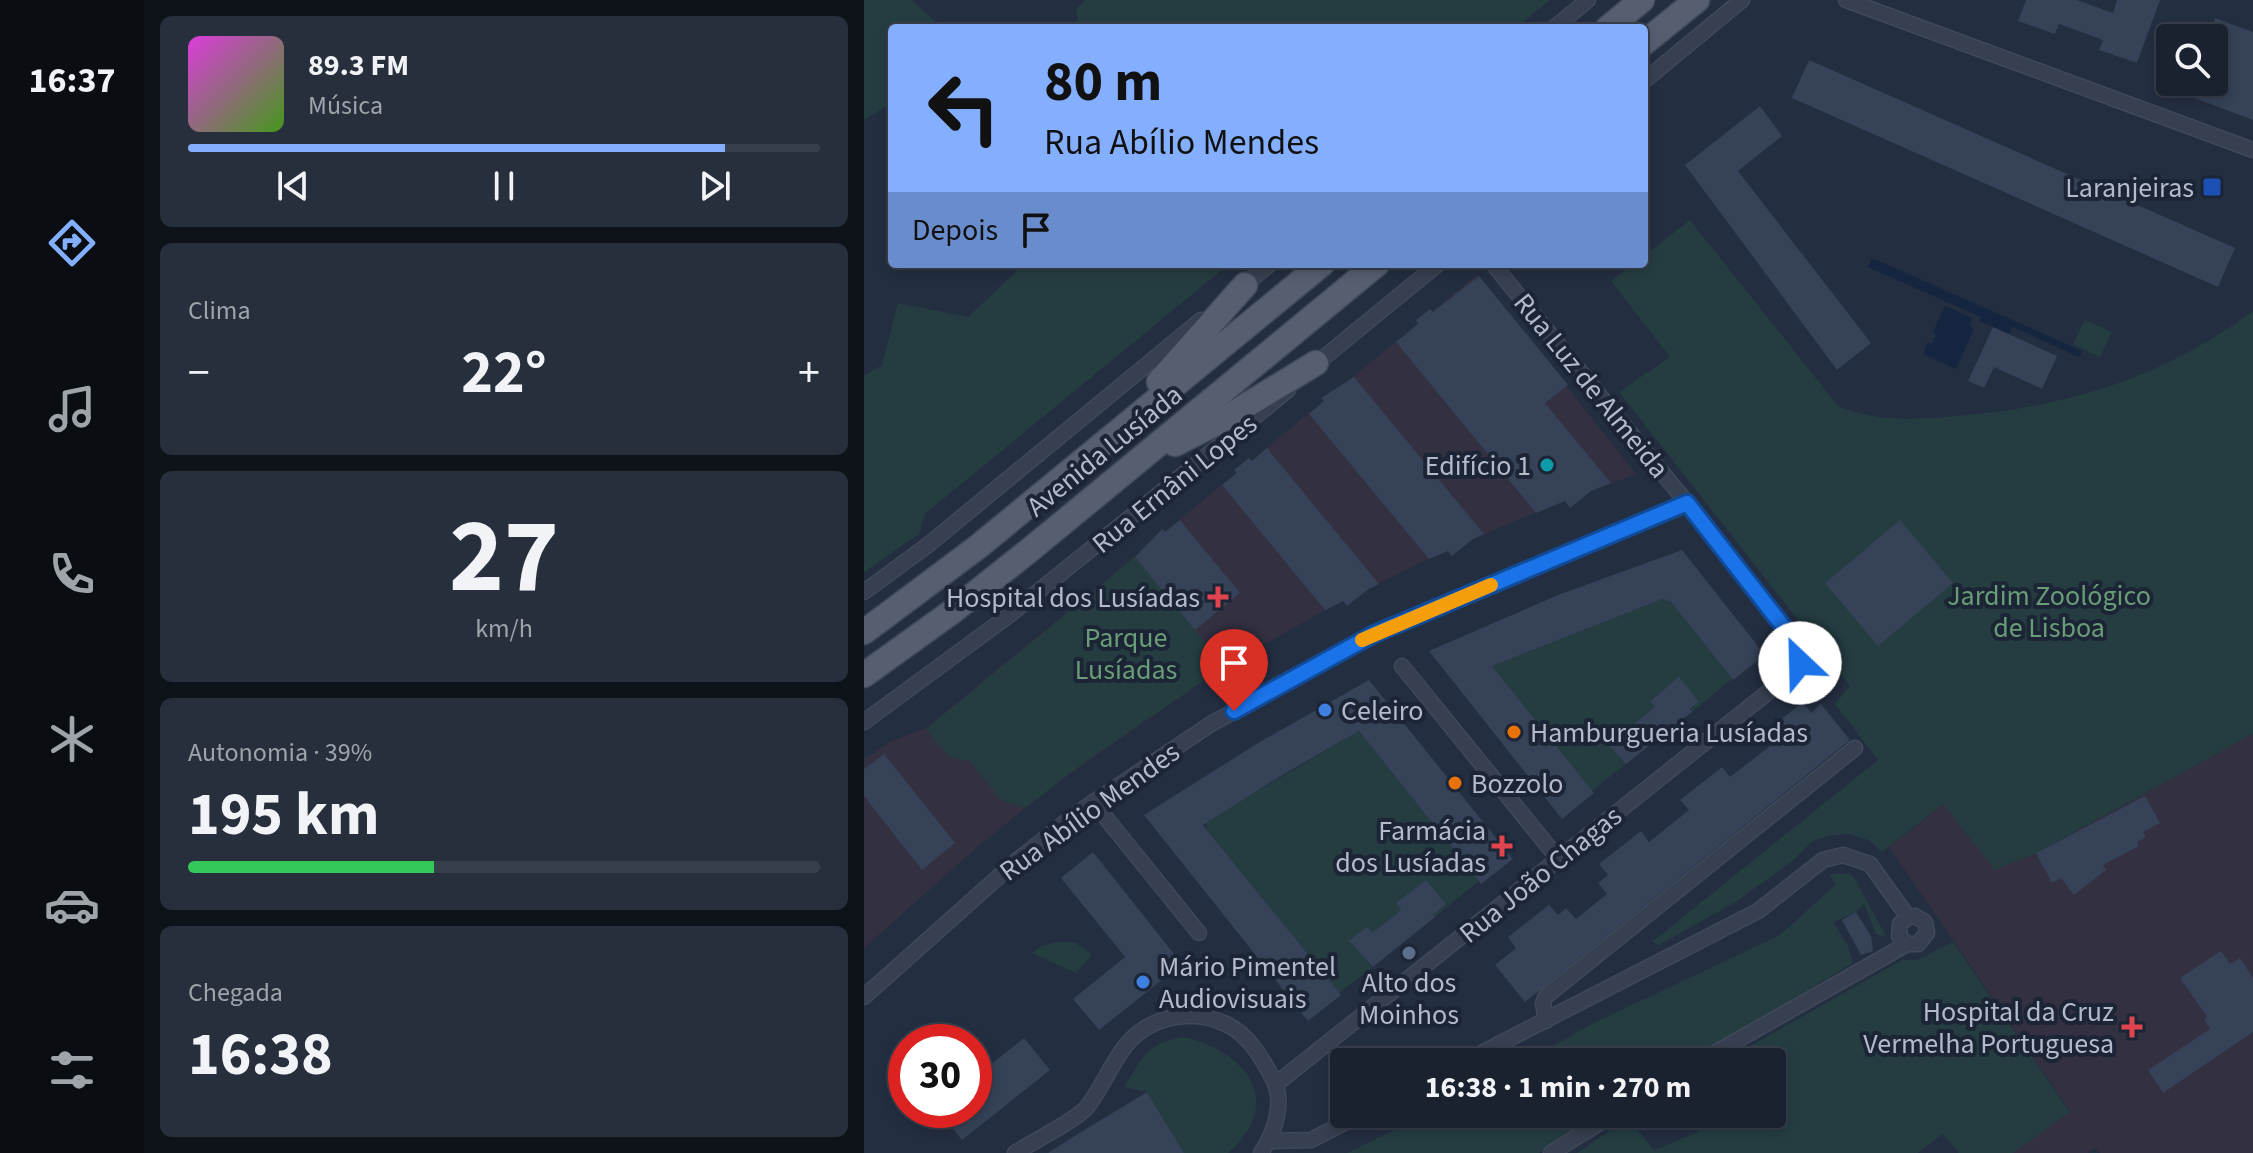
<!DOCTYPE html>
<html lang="pt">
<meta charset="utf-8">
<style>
body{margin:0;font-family:"Source Sans 3",sans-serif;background:#272f3c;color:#f1f3f6;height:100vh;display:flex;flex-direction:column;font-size:30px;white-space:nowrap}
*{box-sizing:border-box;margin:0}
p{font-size:26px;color:#9fa4ab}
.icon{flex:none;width:44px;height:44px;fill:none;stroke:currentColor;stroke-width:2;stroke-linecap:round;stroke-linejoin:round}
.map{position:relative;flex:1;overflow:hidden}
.sheet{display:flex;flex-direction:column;gap:16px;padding:16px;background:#0e131a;width:720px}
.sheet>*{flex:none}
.banner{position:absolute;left:24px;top:24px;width:760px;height:244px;border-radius:8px;box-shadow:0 4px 12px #0003,0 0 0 2px #383f4c;background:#84afff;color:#111;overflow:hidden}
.controls{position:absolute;left:1292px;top:24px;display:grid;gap:16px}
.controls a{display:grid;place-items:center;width:72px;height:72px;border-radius:8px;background:#1a2230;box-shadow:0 4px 12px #0003,0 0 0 2px #383f4c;font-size:40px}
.speed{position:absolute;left:24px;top:1024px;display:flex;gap:16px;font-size:40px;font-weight:700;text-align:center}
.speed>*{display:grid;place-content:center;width:104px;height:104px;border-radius:50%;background:#1a2230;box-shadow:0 4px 12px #0003,0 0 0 2px #383f4c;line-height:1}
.speed .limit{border:12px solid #d22;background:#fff;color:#111}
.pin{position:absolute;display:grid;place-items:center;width:68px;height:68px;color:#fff;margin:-82px -34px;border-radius:50% 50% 50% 0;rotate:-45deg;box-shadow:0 0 8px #0007}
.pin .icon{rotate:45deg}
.me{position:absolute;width:88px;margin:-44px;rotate:336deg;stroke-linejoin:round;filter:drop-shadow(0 0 6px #0008)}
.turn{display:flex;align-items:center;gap:28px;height:168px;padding:0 24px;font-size:36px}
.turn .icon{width:104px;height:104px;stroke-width:2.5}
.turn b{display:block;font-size:56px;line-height:68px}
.then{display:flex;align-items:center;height:76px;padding:0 24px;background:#0003;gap:16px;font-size:30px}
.big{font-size:60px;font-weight:700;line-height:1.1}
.sheet .tile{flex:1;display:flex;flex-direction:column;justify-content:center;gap:12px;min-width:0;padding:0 28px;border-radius:12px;background:#272f3c}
.sheet .dial{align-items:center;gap:0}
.dial b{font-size:104px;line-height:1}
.song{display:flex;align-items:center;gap:24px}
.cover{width:96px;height:96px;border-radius:12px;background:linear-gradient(135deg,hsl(300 70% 55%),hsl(100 70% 35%))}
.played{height:8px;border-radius:4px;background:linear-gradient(90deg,#84afff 85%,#383f4c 85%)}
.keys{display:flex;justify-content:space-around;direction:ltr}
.heat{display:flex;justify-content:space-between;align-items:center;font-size:44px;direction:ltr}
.charge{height:12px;border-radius:6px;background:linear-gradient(90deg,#34c759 39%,#383f4c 0)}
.trip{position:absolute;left:466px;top:1048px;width:456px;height:80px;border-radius:8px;background:#1a2230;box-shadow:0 4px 12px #0003,0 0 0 2px #383f4c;font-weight:700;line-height:80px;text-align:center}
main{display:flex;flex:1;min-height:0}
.tabs{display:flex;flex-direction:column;width:144px;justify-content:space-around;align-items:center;background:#0a0e13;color:#9fa4ab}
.tabs .icon{width:56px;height:56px}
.tabs .on{color:#84afff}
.tabs b{font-size:36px;color:#f1f3f6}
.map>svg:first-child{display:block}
.medical{fill:#323041}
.green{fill:#253d41}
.water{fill:#15253f}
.building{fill:#354257}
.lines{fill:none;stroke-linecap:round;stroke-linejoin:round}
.street-casing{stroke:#404959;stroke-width:17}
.primary-casing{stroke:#404959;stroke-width:27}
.street{stroke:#374050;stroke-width:14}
.primary{stroke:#555f70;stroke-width:24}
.route-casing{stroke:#114b97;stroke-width:20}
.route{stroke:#1a73e8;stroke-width:14}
.slow{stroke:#f59e0b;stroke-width:14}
.transit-dot{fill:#1a4fb4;stroke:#1c2535;stroke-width:3}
.culture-dot{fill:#0f9aa8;stroke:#1c2535;stroke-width:3}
.health-dot{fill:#e0444e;stroke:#1c2535;stroke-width:3}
.shop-dot{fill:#3f7fe0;stroke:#1c2535;stroke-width:3}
.food-dot{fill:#e8710a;stroke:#1c2535;stroke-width:3}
.service-dot{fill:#5c6f8a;stroke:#1c2535;stroke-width:3}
.labels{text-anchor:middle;stroke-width:8;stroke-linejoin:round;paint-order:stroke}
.poi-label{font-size:28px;fill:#b3bbcb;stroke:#1c2535;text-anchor:end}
.street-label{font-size:28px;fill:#b3bbcb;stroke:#1c2535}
.park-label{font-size:28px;fill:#699d77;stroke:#1c2535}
</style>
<main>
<nav class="tabs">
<b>16:37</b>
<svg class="icon on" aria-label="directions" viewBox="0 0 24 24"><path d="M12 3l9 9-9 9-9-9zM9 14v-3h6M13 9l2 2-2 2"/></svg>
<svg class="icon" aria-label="music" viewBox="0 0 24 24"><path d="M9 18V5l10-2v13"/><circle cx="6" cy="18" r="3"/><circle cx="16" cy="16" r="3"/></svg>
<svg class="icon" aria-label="phone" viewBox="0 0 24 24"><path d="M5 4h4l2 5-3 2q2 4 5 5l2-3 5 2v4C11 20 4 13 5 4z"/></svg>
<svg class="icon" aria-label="climate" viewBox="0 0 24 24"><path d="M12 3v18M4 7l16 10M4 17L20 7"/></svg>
<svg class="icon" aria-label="car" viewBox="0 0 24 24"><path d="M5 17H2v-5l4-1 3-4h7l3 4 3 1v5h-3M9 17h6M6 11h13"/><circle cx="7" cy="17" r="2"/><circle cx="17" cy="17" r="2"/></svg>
<svg class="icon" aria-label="filters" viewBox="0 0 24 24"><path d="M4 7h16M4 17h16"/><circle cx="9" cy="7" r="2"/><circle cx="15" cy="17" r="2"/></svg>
</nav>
<section class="sheet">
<div class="tile">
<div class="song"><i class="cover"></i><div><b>89.3 FM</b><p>Música</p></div></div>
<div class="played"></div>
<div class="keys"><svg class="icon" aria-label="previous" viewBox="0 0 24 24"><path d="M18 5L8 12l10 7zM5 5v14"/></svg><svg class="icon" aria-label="pause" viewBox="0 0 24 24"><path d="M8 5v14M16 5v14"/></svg><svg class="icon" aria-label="next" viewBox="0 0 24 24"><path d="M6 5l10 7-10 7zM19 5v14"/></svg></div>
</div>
<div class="tile"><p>Clima</p>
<div class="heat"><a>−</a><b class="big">22°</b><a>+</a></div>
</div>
<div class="tile dial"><b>27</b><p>km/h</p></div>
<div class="tile"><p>Autonomia · 39%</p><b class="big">195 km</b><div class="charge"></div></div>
<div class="tile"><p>Chegada</p><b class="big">16:38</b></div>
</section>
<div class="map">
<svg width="1389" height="1153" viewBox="0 0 1389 1153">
<rect width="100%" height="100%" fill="#232e40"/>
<g class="medical">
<polygon points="614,274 772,474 665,515 562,560 456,613 361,666 184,789 110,850 0,948 0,759 27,741 62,728"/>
<polygon points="1389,734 1389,1153 1236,1153 1231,1148 1224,1153 1149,1153 1206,1111 1025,847 1082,802 1172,853"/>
</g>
<g class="green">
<polygon points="0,0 47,0 79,28 28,28 28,103 0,120"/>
<polygon points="221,0 686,0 652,28 206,28 214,20 212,9"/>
<path d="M826,220l148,186c41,17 77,13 120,10 112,-10 204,-38 295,-105v423l-217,119 -41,17 -52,-66 -61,48 -14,-12 -19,-6 -16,1 -20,6 -22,21 -54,39 -79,45 -5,-5 225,-181 -43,-56 15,-18 -231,-294 51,-35 -59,-76 22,-17h11v-8z"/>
<polygon points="160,264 365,264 61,514 55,534 0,572 0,376 18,365 34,303 104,317"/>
<polygon points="1221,320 1248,332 1236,357 1209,344"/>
<path d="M271,557l90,109 -140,96 -60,46 -25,-9 -32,-40c-19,6 -31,-18 -42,-30z"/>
<polygon points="799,599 807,602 868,679 828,712 826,709 835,702 815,678 786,700 791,707 762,730 756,725 740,738 762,764 728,791 628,666"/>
<polygon points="495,731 615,881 571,917 569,915 582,904 562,880 533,903 537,910 508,933 486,942 509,967 475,993 342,828 343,822 358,812"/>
<polygon points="976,873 987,874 991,879 1022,936 1012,935 1000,903 992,912 969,922 984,946 989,963 825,1062 659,1062 732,1022 916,935 972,884 965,875"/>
<polygon points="194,942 210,942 228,954 212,973 168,953 178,946"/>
<polygon points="1089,942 1206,1112 1149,1153 1095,1153 1079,1134 1054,1153 713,1153 764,1118 790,1150 834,1132 827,1114 908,1114 908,1062 858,1062 1038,960 1053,960"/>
<path d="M320,1037c62,14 102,65 44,116h-44l-37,-61 -23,-5c19,-30 22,-44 60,-50z"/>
<polygon points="563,1114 739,1114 675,1153 483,1153"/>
</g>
<g class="water">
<polygon points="1008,258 1218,351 1215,357 1149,327 1145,334 1116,321 1117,317 1004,267"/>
<polygon points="1081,306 1108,318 1105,326 1110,329 1092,369 1059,354 1064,343 1068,344 1072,335 1069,332"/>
</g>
<g class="building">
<polygon points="1162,0 1213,0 1249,13 1253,0 1296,0 1273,63 1235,50 1239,40 1195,24 1191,34 1154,21"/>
<polygon points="1351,18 1389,32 1389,120 1320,94 1325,82 1350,82 1350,38 1344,38"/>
<polygon points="945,60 1371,248 1354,287 928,98"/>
<polygon points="896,106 918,136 874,171 1007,343 973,370 821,165"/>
<polygon points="615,276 704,385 681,403 747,483 727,491 706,508 701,501 672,513 532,342 554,324 552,320 566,309 569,312"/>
<polygon points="1129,327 1193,356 1178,389 1130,367 1120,388 1104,381"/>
<polygon points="490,377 620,534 609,539 588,556 584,551 565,559 445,414 460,401 457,398"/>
<polygon points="403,448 515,584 505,589 483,606 479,601 461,610 358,485 373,473 370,470 385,458 388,461"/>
<polygon points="316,520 376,593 331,630 271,557 298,529 301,532"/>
<polygon points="1036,520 1089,583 1014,646 961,583"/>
<polygon points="818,550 901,655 869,680 807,602 799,599 628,666 730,793 698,819 565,651 694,595"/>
<polygon points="815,677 835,702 826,709 828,712 762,764 739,739 757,724 762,730 791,707 786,701"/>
<polygon points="505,680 649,859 617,884 495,731 415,777 339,825 477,995 444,1021 280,815 394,743"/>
<polygon points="939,702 947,713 957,704 986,740 661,1002 631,965 652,948 644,937 685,905 694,915 702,908 712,919 743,894 734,883 744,875 735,864 777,831 785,842 825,810 816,800 858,767 866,777 906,746 897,735"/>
<polygon points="20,754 91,843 58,870 0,796 0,769"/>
<polygon points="1281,796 1296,823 1279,832 1282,837 1273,842 1275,846 1239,865 1242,870 1210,895 1197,878 1188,883 1172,853"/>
<polygon points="229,852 318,964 235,1030 209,999 261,957 197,878"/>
<polygon points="562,880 582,904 569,915 571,917 509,967 485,941 503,927 508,933 537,910 532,903"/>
<polygon points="992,912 1007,936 1009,951 997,955 978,920"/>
<polygon points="1357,951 1366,964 1376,958 1389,978 1389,1032 1299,1093 1284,1070 1346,1029 1340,1019 1343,1017 1316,978"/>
<polygon points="160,1038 186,1070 98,1140 73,1110 110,1110 110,1078"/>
<polygon points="283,1092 320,1153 184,1153 217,1132"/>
</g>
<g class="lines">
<defs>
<g id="street">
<polyline points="982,0 1389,150"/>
<polyline points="690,28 724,0"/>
<polyline points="780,81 878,0"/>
<polyline points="375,289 406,264"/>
<polyline points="447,368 574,264"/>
<polyline points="0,592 64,545 337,320"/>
<polyline points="538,666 688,851"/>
<polyline points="0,722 144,616 424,390"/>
<polyline points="229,802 335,933"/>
<polyline points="0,997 151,862 212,814 347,724 510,634 823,503"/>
<polyline points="682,1021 679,1003 682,996 991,748"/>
<polyline points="600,1062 894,911 959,860 979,855 1006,864 1044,917 1051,916 1061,922 1063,933 1054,944 1043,944 1035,936 1036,924 1044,917"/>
<polyline points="835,1062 1043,944"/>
<path d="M412,1084l516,-411c10,-8 12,-19 4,-30l-109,-140 -194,-239"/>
<polyline points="405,1141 447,1140 497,1114"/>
<path d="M151,1153c17,-11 60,-32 72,-46 15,-19 24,-43 39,-62 24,-29 66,-37 100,-21 22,10 36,34 47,55 12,23 2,53 -12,74"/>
<polyline points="687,1153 750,1114"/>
</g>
<g id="primary">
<polyline points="744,28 778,0"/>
<polyline points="780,43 833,0"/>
<polyline points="295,382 381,285"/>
<polyline points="311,444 360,419 452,363"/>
<polyline points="0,632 115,546 458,264"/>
<polyline points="0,675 89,611 167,549 513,264"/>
</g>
</defs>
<use href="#street" class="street-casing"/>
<use href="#primary" class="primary-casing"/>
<use href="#street" class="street"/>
<use href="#primary" class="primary"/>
</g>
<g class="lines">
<defs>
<polyline id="route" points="370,711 510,634 823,503 932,643 936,651 936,663"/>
</defs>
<use href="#route" class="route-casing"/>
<use href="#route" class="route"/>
<polyline class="slow" points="498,640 627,585"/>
</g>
<rect class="transit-dot" x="1338" y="177" width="20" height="20" rx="4"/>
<circle class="culture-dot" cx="683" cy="465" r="8"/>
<g class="health-dot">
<path d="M350 585h8v8h8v8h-8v8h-8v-8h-8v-8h8z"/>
<path d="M634 834h8v8h8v8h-8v8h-8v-8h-8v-8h8z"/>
<path d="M1264 1015h8v8h8v8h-8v8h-8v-8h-8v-8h8z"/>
</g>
<g class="shop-dot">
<circle cx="461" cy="710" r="8"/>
<circle cx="279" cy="982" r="8"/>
</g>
<g class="food-dot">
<circle cx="650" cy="732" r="8"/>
<circle cx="591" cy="783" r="8"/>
</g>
<circle class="service-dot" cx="545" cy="953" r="8"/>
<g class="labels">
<g class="poi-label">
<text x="1330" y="197">Laranjeiras</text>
<text x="667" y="475">Edifício 1</text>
<text x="336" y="607">Hospital dos Lusíadas</text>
<text x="477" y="720" text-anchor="start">Celeiro</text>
<text x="666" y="742" text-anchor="start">Hamburgueria Lusíadas</text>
<text x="607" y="793" text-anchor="start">Bozzolo</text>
<text x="622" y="840">Farmácia<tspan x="622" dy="32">dos Lusíadas</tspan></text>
<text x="295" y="976" text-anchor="start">Mário Pimentel<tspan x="295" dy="32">Audiovisuais</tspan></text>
<text x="545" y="992" text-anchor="middle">Alto dos<tspan x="545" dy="32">Moinhos</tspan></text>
<text x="1250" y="1021">Hospital da Cruz<tspan x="1250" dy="32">Vermelha Portuguesa</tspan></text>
</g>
<g class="street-label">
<text transform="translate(728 385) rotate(51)" y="10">Rua Luz de Almeida</text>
<text transform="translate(240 450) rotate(-39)" y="10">Avenida Lusíada</text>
<text transform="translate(310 483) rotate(-39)" y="10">Rua Ernâni Lopes</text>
<text transform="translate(225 811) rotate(-36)" y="10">Rua Abílio Mendes</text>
<text transform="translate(676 874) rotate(-39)" y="10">Rua João Chagas</text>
</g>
<g class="park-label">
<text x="1185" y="605">Jardim Zoológico<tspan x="1185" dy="32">de Lisboa</tspan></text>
<text x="262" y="647">Parque<tspan x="262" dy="32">Lusíadas</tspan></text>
</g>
</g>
</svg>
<div class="controls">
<a><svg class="icon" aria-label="search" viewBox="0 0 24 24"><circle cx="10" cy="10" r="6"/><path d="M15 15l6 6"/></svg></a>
</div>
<div class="speed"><div class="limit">30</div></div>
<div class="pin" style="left:370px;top:711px;background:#d93025"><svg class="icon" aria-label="arrive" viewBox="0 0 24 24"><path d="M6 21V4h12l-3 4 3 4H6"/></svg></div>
<svg class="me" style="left:936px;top:663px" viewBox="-20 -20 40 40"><circle r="19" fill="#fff"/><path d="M0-13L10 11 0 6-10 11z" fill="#1a73e8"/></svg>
<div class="trip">16:38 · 1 min · 270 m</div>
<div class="banner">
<div class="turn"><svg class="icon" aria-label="left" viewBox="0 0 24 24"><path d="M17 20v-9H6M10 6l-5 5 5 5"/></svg><div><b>80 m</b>Rua Abílio Mendes</div></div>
<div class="then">Depois<svg class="icon" aria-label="arrive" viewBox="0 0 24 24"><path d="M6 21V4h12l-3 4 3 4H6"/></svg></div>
</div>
</div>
</main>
